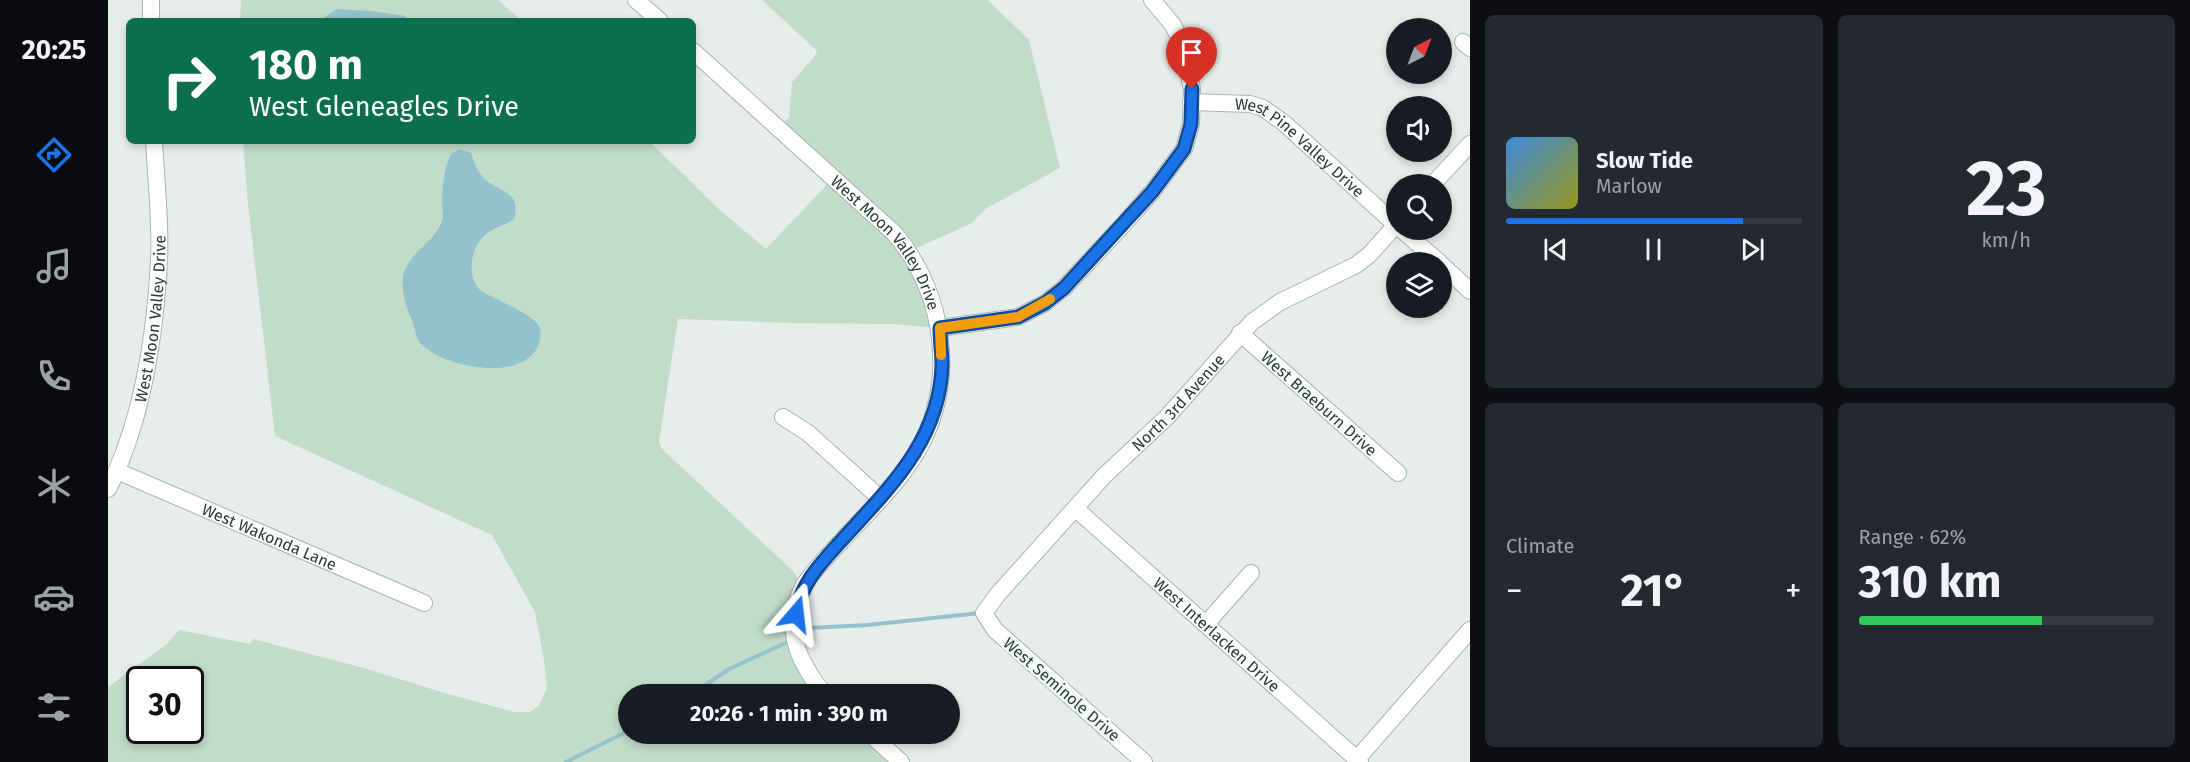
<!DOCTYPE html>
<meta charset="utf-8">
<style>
body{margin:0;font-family:"Fira Sans",sans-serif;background:#242831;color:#f1f3f6;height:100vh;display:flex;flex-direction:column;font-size:22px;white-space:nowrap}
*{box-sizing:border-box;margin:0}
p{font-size:20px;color:#9ea1a6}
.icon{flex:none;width:33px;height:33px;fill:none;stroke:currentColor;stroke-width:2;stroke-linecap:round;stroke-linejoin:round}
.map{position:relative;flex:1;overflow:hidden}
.drawer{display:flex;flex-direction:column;gap:15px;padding:15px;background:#0d0f14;width:720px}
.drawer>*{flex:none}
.top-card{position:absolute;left:18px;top:18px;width:570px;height:126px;border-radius:9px;box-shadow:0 3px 9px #0003;background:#0b6e4f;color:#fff;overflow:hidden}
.needle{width:39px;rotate:42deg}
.fabs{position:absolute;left:1278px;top:18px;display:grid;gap:12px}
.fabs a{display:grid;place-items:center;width:66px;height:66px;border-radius:50%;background:#171b24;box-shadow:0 3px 9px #0003;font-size:30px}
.speed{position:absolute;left:18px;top:666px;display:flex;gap:12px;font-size:30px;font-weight:700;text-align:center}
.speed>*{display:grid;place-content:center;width:78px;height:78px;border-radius:50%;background:#171b24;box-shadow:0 3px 9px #0003;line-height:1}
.speed .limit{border:3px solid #111;border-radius:9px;background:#fff;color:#111}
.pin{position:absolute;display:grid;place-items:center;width:51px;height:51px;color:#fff;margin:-62px -26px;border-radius:50% 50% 50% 0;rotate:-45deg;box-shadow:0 0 6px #0007}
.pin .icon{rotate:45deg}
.me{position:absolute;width:66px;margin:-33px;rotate:17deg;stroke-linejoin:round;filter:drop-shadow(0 0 4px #0008)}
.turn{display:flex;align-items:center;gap:21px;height:126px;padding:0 24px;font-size:27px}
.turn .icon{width:78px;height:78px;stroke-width:2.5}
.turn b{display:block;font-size:42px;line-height:51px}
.big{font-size:45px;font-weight:700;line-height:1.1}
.drawer .tile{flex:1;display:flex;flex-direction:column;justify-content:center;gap:9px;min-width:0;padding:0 21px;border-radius:9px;background:#242831}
.drawer .dial{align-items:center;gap:0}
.dial b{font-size:78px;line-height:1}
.song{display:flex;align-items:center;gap:18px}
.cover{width:72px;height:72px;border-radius:9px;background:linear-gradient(135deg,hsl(210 70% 55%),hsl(60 70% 35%))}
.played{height:6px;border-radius:3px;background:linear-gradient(90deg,#1a73e8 80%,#363941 80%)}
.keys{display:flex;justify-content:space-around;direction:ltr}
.heat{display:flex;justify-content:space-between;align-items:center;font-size:33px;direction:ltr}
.charge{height:9px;border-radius:4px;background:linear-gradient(90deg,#34c759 62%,#363941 0)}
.drawer .tiles{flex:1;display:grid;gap:15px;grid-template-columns:repeat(2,1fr)}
.trip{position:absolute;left:510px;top:684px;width:342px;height:60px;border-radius:30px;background:#171b24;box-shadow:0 3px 9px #0003;font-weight:700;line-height:60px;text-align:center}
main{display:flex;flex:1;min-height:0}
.tabs{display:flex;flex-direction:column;width:108px;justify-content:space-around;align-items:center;background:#090b0e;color:#9ea1a6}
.tabs .icon{width:42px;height:42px}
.tabs .current{color:#1a73e8}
.tabs b{font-size:27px;color:#f1f3f6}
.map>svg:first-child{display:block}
.green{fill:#c1dcc9;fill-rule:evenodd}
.water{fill:#94c2cc}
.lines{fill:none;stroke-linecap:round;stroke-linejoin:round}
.stream{stroke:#94c2cc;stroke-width:4}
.minor-casing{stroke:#a9b5b1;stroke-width:18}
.minor{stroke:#fff;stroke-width:16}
.route-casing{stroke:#114b97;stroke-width:15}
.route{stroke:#1a73e8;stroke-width:10}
.slow{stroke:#f59e0b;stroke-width:10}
.labels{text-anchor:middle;stroke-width:5;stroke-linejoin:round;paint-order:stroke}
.street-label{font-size:16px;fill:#263d38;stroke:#f6faf8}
</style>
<main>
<nav class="tabs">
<b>20:25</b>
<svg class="icon current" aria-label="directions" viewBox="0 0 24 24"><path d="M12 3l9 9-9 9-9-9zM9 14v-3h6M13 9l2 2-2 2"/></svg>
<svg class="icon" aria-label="music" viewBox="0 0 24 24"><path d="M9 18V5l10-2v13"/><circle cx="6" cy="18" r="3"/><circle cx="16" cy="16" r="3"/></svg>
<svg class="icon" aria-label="phone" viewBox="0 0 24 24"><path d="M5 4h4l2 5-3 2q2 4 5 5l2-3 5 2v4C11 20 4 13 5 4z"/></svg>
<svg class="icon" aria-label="climate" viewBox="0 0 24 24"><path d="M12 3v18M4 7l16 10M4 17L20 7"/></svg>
<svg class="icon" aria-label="car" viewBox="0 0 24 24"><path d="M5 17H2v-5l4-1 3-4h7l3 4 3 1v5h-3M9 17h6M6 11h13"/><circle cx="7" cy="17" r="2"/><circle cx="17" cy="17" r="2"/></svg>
<svg class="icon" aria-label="filters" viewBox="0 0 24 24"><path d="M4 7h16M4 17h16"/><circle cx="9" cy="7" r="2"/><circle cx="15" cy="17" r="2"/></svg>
</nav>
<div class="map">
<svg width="1362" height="762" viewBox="0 0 1362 762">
<rect width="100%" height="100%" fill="#e6edea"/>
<g class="green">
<polygon points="133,0 390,0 414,21 132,21"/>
<path d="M654,0h226l41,40 31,128 -73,40 -17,16 -60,27 30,77 -46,-4 -101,-1 -115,-4 -19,122 3,8 130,121 12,16 -11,42 33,66h-198v40h242l31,28h-793v-75l59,-43 12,-14 71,14 3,-5 107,28 88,27 67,18h14l9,-5 9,-19 -3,-28 -9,-48 -43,-77 -217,-99 -27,-232 -5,-63h406l73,71 44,37 57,-60 9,-13 -53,-48 10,-11 3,-35 23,-26 2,-5zM32,680h50v50h-50z"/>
</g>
<g class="water">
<polygon points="229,9 264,11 297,16 301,21 211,21"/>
<path d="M352,149l11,4c3,8 5,17 11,23 13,17 40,12 32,43 -9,6 -21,9 -29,16 -15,13 -19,43 -4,56 12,7 53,24 58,35 3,5 1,13 0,18 -14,39 -94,24 -117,1 -6,-5 -7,-17 -10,-25 -6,-13 -11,-29 -9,-44 5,-23 32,-34 39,-55 2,-6 0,-12 0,-18 0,-17 2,-34 9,-49z"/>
</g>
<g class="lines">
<g class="stream">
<polyline points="690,634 700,628 760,625 872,613"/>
<polyline points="584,694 621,669 682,641"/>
<polyline points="458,762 520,731"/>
</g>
<defs>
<g id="minor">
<polyline points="528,0 552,21"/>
<polyline points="43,21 43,0"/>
<polyline points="1355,42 1362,48"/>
<path id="s1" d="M585,51l202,183c51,61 63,151 20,221 -21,34 -53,63 -80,93 -11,12 -24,25 -32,39 -14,27 -12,57 4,82 5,9 11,19 19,25"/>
<path id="s2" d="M1083,102l59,2 13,4 21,15 112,102"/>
<polyline points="1325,184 1362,144"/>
<polyline points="1294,230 1331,262"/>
<polyline points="1334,265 1362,291"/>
<polyline points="832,328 910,317 937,303 956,288 1015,225 1044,192 1076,149 1083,124 1084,89 1075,47 1065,25 1044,0"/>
<path id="s3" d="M1132,333l158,140"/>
<polyline points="675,417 700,433 772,498"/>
<path id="s4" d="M9,471l307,132"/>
<path id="s5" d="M0,489c35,-69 47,-152 51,-228 2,-40 -3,-81 -5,-120"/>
<path id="s6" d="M967,508l285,254"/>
<polyline points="1098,624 1143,573"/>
<polyline points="762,734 793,762"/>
<polyline points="1249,759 1362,630"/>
<path id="s7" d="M1036,762l-149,-132 -11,-17 14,-19 106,-118 62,-58 86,-96 28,-20 76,-37 13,-10 27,-30"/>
</g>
</defs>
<use href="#minor" class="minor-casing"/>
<use href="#minor" class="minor"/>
</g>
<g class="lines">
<defs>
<path id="route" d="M688,614c5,-31 25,-51 45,-73 47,-52 99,-100 101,-176 0,-12 -2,-24 -2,-37l78,-11 27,-14 19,-15 88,-96 32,-43 7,-25 1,-35"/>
</defs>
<use href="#route" class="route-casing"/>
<use href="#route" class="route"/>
<polyline class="slow" points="833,355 832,328 910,317 942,299"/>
</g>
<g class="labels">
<g class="street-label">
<text dy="6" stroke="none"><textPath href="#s2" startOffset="124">West Pine Valley Drive</textPath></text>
<text dy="6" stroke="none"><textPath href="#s1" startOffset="274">West Moon Valley Drive</textPath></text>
<text dy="6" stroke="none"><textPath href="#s5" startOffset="177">West Moon Valley Drive</textPath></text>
<text dy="6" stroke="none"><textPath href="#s7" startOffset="506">North 3rd Avenue</textPath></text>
<text dy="6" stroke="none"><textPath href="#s3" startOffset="106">West Braeburn Drive</textPath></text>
<text dy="6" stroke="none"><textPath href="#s4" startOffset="166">West Wakonda Lane</textPath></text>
<text dy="6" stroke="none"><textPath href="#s6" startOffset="190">West Interlacken Drive</textPath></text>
<text transform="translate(954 689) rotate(41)" y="6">West Seminole Drive</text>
</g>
</g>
</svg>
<div class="fabs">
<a><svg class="needle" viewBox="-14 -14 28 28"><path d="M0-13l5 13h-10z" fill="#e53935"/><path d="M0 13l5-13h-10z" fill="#9ea1a6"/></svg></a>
<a><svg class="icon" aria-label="sound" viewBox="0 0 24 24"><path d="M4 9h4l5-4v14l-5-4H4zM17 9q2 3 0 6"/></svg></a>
<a><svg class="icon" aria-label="search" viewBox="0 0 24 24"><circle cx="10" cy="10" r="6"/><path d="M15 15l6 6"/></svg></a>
<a><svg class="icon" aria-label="layers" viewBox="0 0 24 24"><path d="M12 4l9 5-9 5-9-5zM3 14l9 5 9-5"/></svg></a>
</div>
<div class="speed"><div class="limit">30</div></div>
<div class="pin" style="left:1084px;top:89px;background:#d93025"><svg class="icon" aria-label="arrive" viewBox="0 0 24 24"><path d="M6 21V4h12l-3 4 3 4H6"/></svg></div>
<svg class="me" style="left:688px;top:614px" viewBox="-20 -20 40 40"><path d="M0-17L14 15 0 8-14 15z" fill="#1a73e8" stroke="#fff" stroke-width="4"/></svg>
<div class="trip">20:26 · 1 min · 390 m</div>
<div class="top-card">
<div class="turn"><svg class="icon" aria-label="right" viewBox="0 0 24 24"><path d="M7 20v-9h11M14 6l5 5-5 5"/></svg><div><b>180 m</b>West Gleneagles Drive</div></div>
</div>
</div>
<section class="drawer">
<div class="tiles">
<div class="tile">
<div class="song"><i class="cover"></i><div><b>Slow Tide</b><p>Marlow</p></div></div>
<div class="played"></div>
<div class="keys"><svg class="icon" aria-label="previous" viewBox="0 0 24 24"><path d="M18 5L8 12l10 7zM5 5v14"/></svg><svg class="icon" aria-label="pause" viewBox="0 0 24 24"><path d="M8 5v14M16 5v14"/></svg><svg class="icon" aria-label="next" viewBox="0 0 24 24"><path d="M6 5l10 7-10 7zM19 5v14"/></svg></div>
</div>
<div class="tile dial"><b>23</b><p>km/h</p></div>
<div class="tile"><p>Climate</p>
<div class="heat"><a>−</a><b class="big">21°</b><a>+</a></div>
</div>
<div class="tile"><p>Range · 62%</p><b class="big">310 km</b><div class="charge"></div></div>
</div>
</section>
</main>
